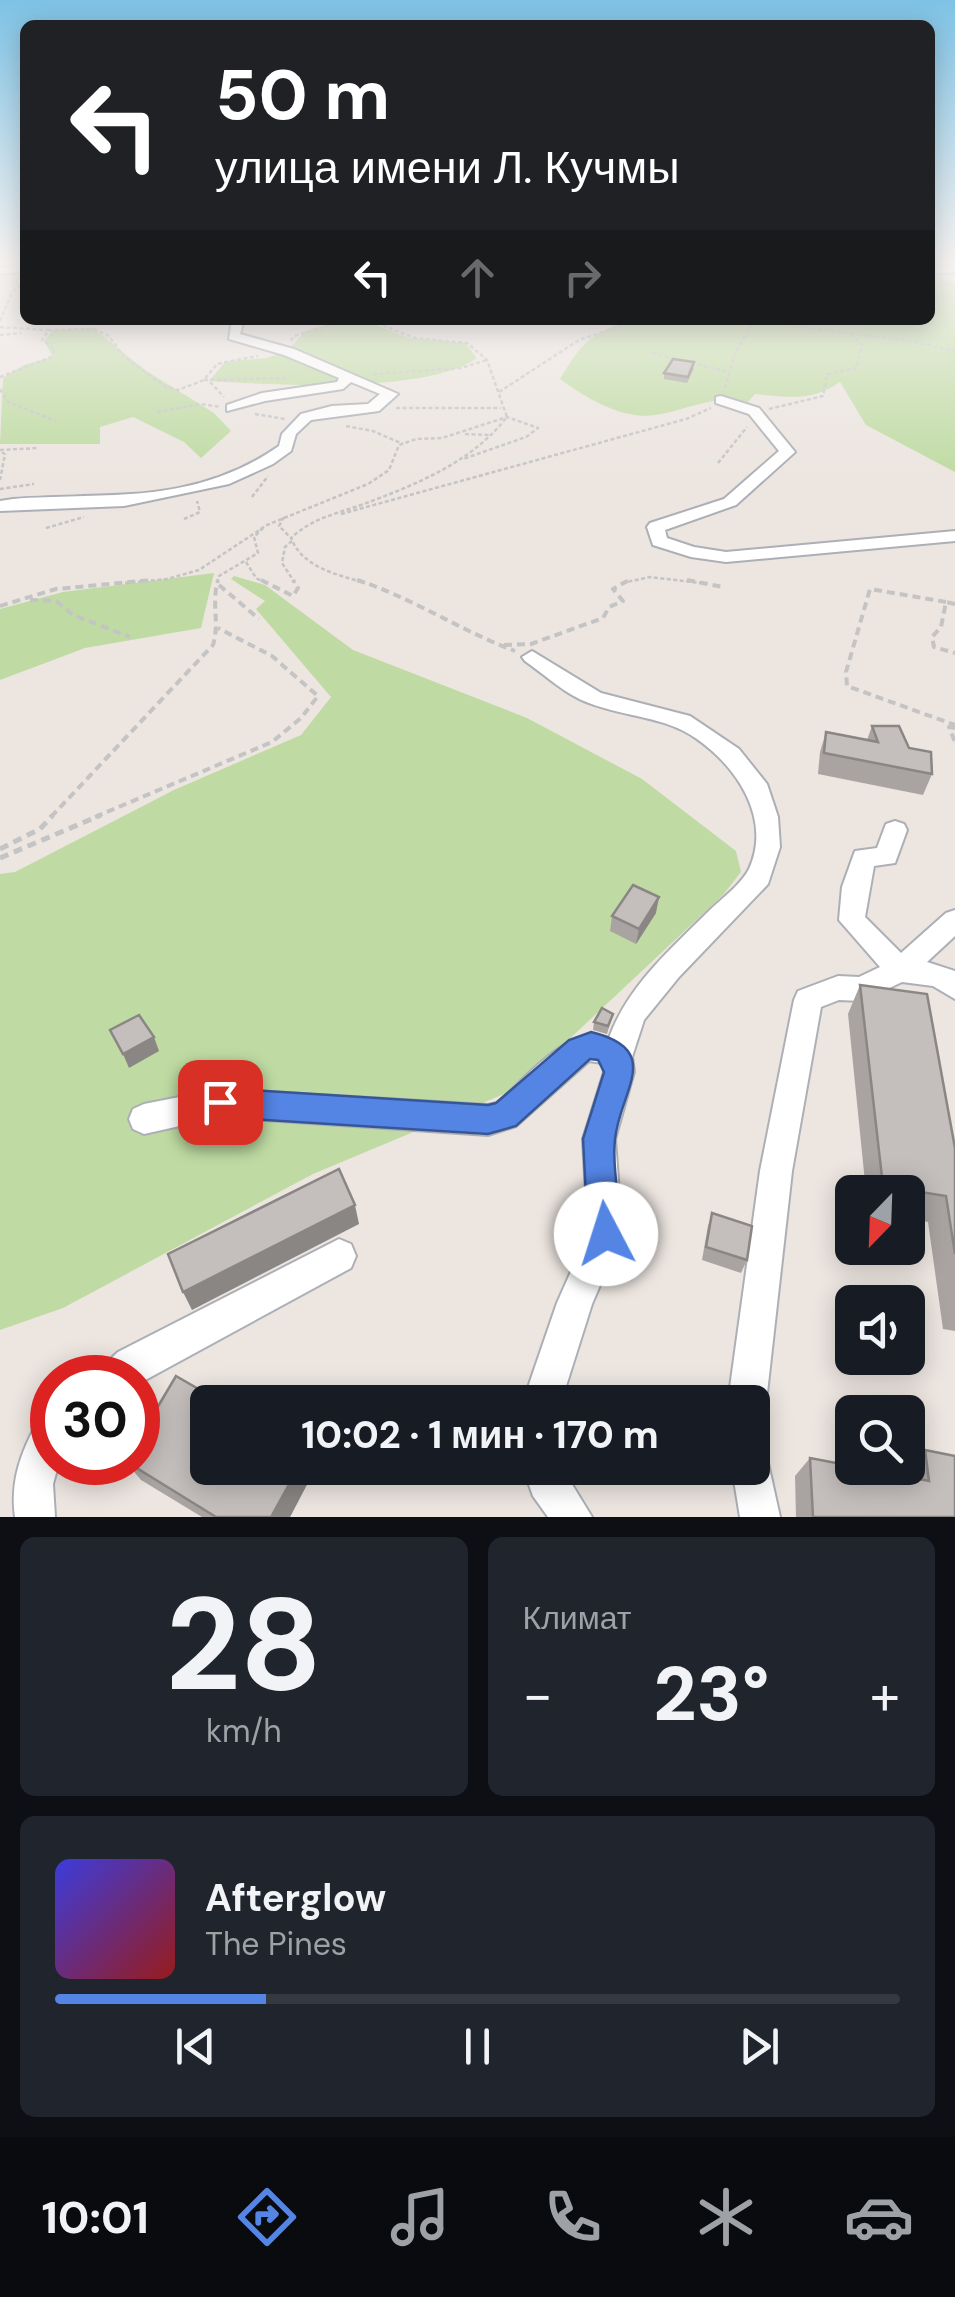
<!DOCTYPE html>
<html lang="ru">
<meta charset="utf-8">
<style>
body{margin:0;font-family:"DM Sans",sans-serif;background:#20242c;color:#f1f3f6;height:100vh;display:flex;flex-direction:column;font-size:38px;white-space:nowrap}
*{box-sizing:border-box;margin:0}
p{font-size:32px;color:#9ea1a6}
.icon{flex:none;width:55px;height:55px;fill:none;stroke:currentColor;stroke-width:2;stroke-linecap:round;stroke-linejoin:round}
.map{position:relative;height:1517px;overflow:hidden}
.sheet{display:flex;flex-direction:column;gap:20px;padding:20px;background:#0d0f14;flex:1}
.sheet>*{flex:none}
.hud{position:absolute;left:20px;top:20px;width:915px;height:305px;border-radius:15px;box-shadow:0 5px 25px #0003;background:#202124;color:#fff;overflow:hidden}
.needle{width:65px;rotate:203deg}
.fabs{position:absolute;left:835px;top:1175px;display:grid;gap:20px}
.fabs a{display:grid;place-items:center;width:90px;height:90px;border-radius:15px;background:#171b24;box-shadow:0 5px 25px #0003;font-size:50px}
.speed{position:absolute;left:30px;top:1355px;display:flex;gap:20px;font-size:50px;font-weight:700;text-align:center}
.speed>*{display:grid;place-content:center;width:130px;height:130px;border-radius:50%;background:#171b24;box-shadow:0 5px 25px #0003;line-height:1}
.speed .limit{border:15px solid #d22;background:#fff;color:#111}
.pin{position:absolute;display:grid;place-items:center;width:85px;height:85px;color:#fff;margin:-42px;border-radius:20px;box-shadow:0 5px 15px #0006}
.me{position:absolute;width:110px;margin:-55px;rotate:355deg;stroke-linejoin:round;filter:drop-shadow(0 0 8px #0008)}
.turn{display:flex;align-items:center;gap:35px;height:210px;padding:0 30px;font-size:45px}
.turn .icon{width:130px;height:130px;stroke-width:2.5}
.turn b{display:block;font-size:70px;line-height:85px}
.lanes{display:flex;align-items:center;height:95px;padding:0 30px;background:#0003;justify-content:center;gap:50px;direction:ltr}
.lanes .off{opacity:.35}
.big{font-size:75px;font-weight:800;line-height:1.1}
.sheet .widget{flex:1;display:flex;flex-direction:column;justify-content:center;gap:15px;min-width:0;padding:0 35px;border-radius:15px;background:#20242c}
.sheet .dial{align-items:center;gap:0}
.dial b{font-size:130px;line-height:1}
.song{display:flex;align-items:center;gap:30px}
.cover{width:120px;height:120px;border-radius:15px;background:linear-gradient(135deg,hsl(240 70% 55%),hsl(0 70% 35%))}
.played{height:10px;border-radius:5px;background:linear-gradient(90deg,#5485e5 25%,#363941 25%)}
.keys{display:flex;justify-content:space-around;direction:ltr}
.heat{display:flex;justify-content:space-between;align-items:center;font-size:55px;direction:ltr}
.sheet .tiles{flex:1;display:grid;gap:20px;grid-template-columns:1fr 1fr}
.widget:last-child{grid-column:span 2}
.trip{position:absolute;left:190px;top:1385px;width:580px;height:100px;border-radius:15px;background:#171b24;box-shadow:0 5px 25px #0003;font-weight:800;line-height:100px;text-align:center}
.tab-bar{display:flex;height:160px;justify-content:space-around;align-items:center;background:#090b0e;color:#9ea1a6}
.tab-bar .icon{width:70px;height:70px}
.tab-bar .selected{color:#5485e5}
.tab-bar b{font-size:45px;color:#f1f3f6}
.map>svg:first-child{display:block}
.green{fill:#bfdba3}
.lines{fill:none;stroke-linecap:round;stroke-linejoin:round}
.minor-casing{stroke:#acb0b6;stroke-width:4}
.path-far2{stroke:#c4c4c4;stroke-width:2.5;stroke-dasharray:4 2.5;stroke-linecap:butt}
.path-far1{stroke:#c4c4c4;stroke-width:4;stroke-dasharray:8 5;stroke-linecap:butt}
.path{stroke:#c4c4c4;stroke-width:5;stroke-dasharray:9 6;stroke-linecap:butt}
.minor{fill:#fff;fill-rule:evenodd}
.wall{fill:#a9a4a2}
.shaded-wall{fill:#898684}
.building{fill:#c4bfbc;stroke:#898684;stroke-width:2.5}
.route{fill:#5485e5;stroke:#375695;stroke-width:2.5}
</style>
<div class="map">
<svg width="955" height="1517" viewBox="0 0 955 1517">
<rect width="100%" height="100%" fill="#ece5e0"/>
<g class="green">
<path d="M930,278l25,4v190l-89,-47 -26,-43c-28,20 -52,15 -85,12l-7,8c-34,-8 -59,8 -93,13 -33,5 -69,-17 -95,-36 22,-37 30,-45 70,-59h300z"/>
<path d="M341,320h22l46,18 56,5 12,15c-49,36 -205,27 -268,23l16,-19 41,-4 22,-7 17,-20z"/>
<polygon points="93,328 145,370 214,413 231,431 201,458 184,442 133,417 100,427 100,444 0,444 3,378 24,365 53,357 44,341 53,330"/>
<polygon points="214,573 201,628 85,648 0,680 0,609 63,592"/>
<polygon points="234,576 265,585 353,650 527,718 642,779 736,851 741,872 723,895 516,1089 313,1174 63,1308 0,1330 0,874 15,872 174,790 301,735 331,697 256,609 265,601 231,579"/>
</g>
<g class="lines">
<defs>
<g id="minor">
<polygon points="25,265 25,271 0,274 0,268"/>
<polygon points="955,266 955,272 930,274 930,268"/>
<path d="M232,320h12l-4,14 54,15 104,45 -19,17 -68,9 -15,14 -5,17 -18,13 -44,20 -105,22 -124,5v-10l13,-2c96,-7 180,7 266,-53l3,-12 19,-20 31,-8 36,-2 12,-10 -29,-12 -8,7 -78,12 -38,10v-6l35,-12 75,-11 2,-4 -55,-23 -55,-16z"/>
<polygon points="721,396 759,408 795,452 736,505 665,530 667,538 694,547 726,552 955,531 955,541 726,562 691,557 653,545 647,527 650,523 724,499 779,451 749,414 716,403 716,397"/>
<path d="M532,651l69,42 89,23 49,33 28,35 11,33 2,30 -12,37 -89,93 -35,43 -12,37 2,15 -19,67 7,95 -30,70 -31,98h-38l34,-99 31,-70 -5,-94 21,-67 -2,-9 -13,-2 -73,65 -28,9 -268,-18 -76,17 -11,-5 -4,-10 4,-10 11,-5 76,-15 268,16 9,-2c29,-24 70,-79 112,-65 19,-53 64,-91 103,-130 12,-11 30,-25 37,-39 23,-50 -12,-102 -52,-130 -32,-23 -73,-22 -108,-36 -23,-8 -44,-28 -64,-42l-3,-4z"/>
<polygon points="895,821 904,824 907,830 895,863 874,866 865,917 901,953 946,913 955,910 955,936 927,962 955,971 955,999 933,986 902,982 862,1001 839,1000 821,1007 792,1171 766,1402 760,1415 752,1419 752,1402 728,1402 760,1171 794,1000 798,991 838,976 859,977 880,967 839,920 842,887 855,851 877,848 886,824"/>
<polygon points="339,1239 351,1244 356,1256 351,1268 138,1384 138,1378 99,1378 104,1365 118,1352"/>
<path d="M52,1416v46h7l-6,22 2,33h-40c-5,-36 6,-65 23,-96z"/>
<polygon points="752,1449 766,1454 780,1517 740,1517 732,1468 752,1468"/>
<polygon points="523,1468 562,1468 592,1517 548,1517 533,1496"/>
</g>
</defs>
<use href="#minor" class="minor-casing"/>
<g class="path-far2">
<polyline points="747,320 910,341 955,351"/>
<polyline points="0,321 12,292 19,287 16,280"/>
<polyline points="0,327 49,330"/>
<polyline points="0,335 21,333"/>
<path d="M291,341l3,-5 56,-16 24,2 41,16 52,5 20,17 20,57c-36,46 -92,68 -146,88 -26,9 -50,14 -70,33 12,30 45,36 74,45"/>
<polyline points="652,353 682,361"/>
<polyline points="691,363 730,372"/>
<polyline points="373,374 461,368 487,360"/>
<polyline points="0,377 51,357 55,349 42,340 49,330 94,329 109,336 123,356 166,387 178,390 204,380 217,364 258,356"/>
<polyline points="204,380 289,378"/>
<polyline points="210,382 224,397"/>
<polyline points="725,388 735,354 754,320"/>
<polyline points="0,389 8,402 56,421"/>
<polyline points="499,392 579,340 637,320"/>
<polyline points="396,408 501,408"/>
<polyline points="769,409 823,396 827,374 856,368 862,345 852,336"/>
<polyline points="157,412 201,404 221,407"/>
<polyline points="255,414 285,419"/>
<polyline points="346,426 373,431 403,444"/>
<polyline points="465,434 491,435"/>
<polyline points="0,450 38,448"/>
<polyline points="718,463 747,427"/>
<polyline points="0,480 5,454 1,452"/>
<polyline points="0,489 34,484"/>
<polyline points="252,497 268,476"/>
<polyline points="341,514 686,419 711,408"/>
<polyline points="284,517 279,526 290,537"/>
<polyline points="184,519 200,512 197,501"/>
<polyline points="46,528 84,517"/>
<polyline points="292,541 285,547 282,563 295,583"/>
<polyline points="246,562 256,578 266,583"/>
<polyline points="125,583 167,579 199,570 267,525 368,484 389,470 399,445 416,439 442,438 507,417 538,428 526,437 463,459"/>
<polyline points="217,583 219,576 258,553 254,537 263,528"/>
<polyline points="622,583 650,577 701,583"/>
</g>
<g class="path-far1">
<polyline points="261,580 293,596 298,588 293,580"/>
<path d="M357,580c56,18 104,51 158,71"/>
<polyline points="687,580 723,587"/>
<polyline points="219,585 259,619"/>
<polyline points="30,600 56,601 73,615 130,637"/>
<polyline points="946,602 870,589 846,672 847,686 955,725"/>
<polyline points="955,604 946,602 941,627 932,637 934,647 955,653"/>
<polyline points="0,606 56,589 152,580"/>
<polyline points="504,645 531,644 603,618 609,607 623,601 613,589 629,580"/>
<polyline points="955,728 949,727 955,742"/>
<path d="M51,817l162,-172c7,-23 -2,-41 5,-65"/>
<polyline points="95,817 272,742 301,718 318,696 272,656 218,628"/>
</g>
<g class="path">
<polyline points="0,849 40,829 53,815"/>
<polyline points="0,858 101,815"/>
</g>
<use href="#minor" class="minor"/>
</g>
<g class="wall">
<polygon points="694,368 687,383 664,379 664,373"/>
<polygon points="872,726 909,748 932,774 923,795 818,774 820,752 826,732 867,740"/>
<polygon points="656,913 636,944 610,931 612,916"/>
<polygon points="860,985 955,1148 955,1331 943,1329 928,1222 908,1218 908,1192 866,1192 848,1014"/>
<polygon points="613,1014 607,1034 593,1030 594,1022"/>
<polygon points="712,1213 747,1260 741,1273 702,1260 708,1226"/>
<polygon points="925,1450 955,1517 796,1517 795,1476 810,1458 906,1477 905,1469"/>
<polygon points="126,1462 314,1471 290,1517 202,1517 141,1480"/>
</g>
<g class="shaded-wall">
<polygon points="659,897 656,913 636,944 639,929"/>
<polygon points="154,1037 159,1051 129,1068 123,1054"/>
<polygon points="355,1205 359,1224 192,1310 183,1292"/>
<polygon points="298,1468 312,1468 314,1471 290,1517 271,1517"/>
</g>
<g class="building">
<polygon points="673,359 694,362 688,377 664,373"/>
<polygon points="872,726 899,726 909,748 931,752 932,774 824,753 826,732 878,742"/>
<polygon points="633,885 659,897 639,929 612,916"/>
<polygon points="860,985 927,994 955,1148 955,1254 946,1196 883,1186"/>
<polygon points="602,1008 613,1014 608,1026 594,1022"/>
<polygon points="139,1015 154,1037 123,1054 110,1030"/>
<polygon points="339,1169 355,1205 183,1292 168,1254"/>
<polygon points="712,1213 752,1226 747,1260 706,1247"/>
<polygon points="176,1376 221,1402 208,1402 208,1468 298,1468 271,1517 216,1517 127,1462 138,1462 138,1440"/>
<polygon points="925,1450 955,1456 955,1517 813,1517 810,1458 852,1466 852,1468 860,1468 929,1481"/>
</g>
<linearGradient id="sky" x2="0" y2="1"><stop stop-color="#7ec2e5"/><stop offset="0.55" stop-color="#f6f3f1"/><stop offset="1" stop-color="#f6f3f1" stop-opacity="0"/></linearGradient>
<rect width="955" height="475" fill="url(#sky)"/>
<path class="route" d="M591,1032c74,18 29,58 24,107 -3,30 5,65 8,95l-5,12 -12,5 -13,-5 -5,-12 -5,-95 21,-67 -6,-12 -8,-1 -74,67 -28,8 -268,-17 -11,-4 -4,-11 4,-10 11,-4 268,17 8,-2 73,-63z"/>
</svg>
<div class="fabs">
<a><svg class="needle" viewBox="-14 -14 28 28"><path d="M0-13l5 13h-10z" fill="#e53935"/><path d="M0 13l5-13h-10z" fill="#9ea1a6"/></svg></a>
<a><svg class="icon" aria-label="sound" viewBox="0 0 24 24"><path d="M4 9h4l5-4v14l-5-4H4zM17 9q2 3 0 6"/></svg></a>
<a><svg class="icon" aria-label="search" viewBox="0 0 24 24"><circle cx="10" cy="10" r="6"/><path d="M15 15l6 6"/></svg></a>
</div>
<div class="speed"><div class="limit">30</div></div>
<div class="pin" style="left:220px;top:1102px;background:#d93025"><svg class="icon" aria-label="arrive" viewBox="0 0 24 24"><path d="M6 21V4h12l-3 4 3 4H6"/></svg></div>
<svg class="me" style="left:606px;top:1234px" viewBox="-20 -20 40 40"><circle r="19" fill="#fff"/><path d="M0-13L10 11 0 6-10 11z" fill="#5485e5"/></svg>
<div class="trip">10:02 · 1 мин · 170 m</div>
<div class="hud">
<div class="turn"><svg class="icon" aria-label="left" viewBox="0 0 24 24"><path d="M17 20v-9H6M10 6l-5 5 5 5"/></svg><div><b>50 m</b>улица имени Л. Кучмы</div></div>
<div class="lanes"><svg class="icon" aria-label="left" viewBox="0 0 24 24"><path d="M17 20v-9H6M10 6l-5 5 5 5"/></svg><svg class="icon off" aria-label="ahead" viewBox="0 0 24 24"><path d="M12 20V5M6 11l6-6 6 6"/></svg><svg class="icon off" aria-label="right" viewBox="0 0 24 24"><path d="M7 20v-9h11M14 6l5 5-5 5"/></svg></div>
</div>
</div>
<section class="sheet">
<div class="tiles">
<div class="widget dial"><b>28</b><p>km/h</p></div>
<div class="widget"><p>Климат</p>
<div class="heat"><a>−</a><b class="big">23°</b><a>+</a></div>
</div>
<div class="widget">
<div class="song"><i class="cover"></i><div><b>Afterglow</b><p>The Pines</p></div></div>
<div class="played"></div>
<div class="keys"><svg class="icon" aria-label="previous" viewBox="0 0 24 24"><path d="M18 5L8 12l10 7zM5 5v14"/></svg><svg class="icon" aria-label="pause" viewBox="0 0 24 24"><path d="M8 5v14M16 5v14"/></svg><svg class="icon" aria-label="next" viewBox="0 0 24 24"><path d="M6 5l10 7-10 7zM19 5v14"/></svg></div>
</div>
</div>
</section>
<nav class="tab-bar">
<b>10:01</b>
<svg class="icon selected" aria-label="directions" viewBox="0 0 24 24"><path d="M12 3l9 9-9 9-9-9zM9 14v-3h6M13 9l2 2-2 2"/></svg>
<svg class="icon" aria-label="music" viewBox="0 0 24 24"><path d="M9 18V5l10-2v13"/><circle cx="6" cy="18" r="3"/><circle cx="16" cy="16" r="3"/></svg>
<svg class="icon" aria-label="phone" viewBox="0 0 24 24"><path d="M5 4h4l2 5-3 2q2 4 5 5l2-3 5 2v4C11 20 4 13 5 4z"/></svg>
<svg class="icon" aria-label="climate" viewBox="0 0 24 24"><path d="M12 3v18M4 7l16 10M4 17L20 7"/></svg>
<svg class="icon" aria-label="car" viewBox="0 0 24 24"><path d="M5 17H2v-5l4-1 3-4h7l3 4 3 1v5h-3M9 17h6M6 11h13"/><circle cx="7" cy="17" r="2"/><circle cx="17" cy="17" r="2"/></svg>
</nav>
